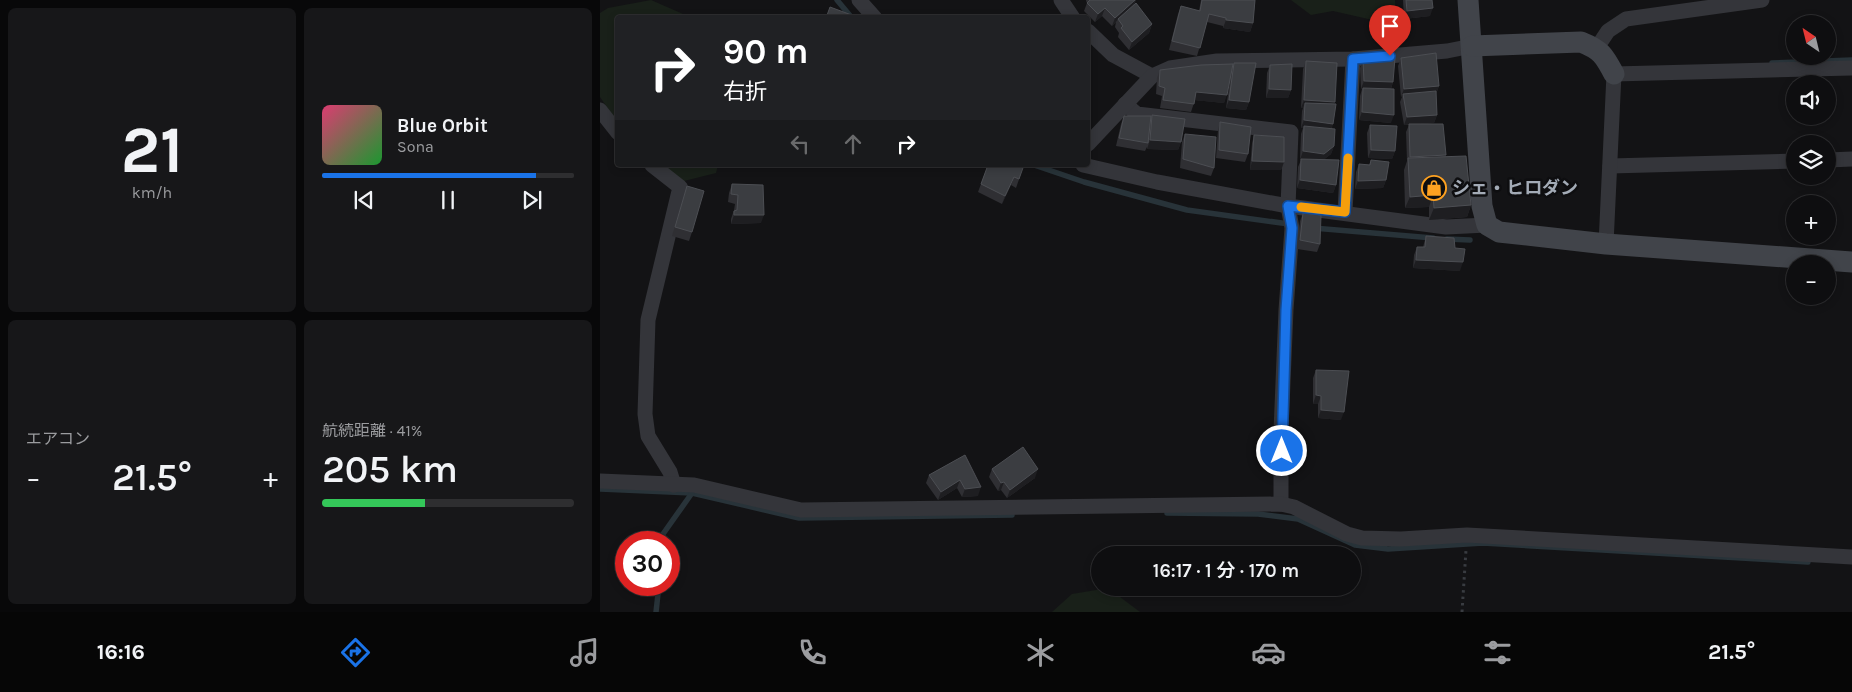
<!DOCTYPE html>
<html lang="ja">
<meta charset="utf-8">
<style>
body{margin:0;font-family:Karla,"Noto Sans JP",sans-serif;background:#171719;color:#f1f3f6;height:100vh;display:flex;flex-direction:column;font-size:19px;white-space:nowrap}
*{box-sizing:border-box;margin:0}
p{font-size:16px;color:#9b9c9f}
.icon{flex:none;width:28px;height:28px;fill:none;stroke:currentColor;stroke-width:2;stroke-linecap:round;stroke-linejoin:round}
.map{position:relative;flex:1;overflow:hidden}
.sheet{display:flex;flex-direction:column;gap:8px;padding:8px;background:#080809;width:600px}
.sheet>*{flex:none}
.top-card{position:absolute;left:15px;top:15px;width:475px;height:152px;border-radius:5px;box-shadow:0 2px 8px #0003,0 0 0 1px #2e2e30;background:#202124;color:#fff;overflow:hidden}
.needle{width:32px;rotate:325deg}
.controls{position:absolute;left:1186px;top:15px;display:grid;gap:10px}
.controls a{display:grid;place-items:center;width:50px;height:50px;border-radius:50%;background:#0e0e10;box-shadow:0 2px 8px #0003,0 0 0 1px #2e2e30;font-size:25px}
.speed{position:absolute;left:15px;top:531px;display:flex;gap:10px;font-size:25px;font-weight:700;text-align:center}
.speed>*{display:grid;place-content:center;width:65px;height:65px;border-radius:50%;background:#0e0e10;box-shadow:0 2px 8px #0003,0 0 0 1px #2e2e30;line-height:1}
.speed .limit{border:8px solid #d22;background:#fff;color:#111}
.pin{position:absolute;display:grid;place-items:center;width:42px;height:42px;color:#fff;margin:-51px -21px;border-radius:50% 50% 50% 0;rotate:-45deg;box-shadow:0 0 5px #0007}
.pin .icon{rotate:45deg}
.me{position:absolute;width:55px;margin:-28px;rotate:0deg;stroke-linejoin:round;filter:drop-shadow(0 0 4px #0008)}
.turn{display:flex;align-items:center;gap:18px;height:105px;padding:0 25px;font-size:22px}
.turn .icon{width:65px;height:65px;stroke-width:2.5}
.turn b{display:block;font-size:35px;line-height:42px}
.lanes{display:flex;align-items:center;height:48px;padding:0 25px;background:#0003;justify-content:center;gap:25px;direction:ltr}
.lanes .off{opacity:.35}
.big{font-size:38px;font-weight:600;line-height:1.1}
.sheet .widget{flex:1;display:flex;flex-direction:column;justify-content:center;gap:8px;min-width:0;padding:0 18px;border-radius:8px;background:#171719}
.sheet .dial{align-items:center;gap:0}
.dial b{font-size:65px;line-height:1}
.song{display:flex;align-items:center;gap:15px}
.cover{width:60px;height:60px;border-radius:8px;background:linear-gradient(135deg,hsl(340 70% 55%),hsl(130 70% 35%))}
.played{height:5px;border-radius:2px;background:linear-gradient(90deg,#1a73e8 85%,#2e2e30 85%)}
.keys{display:flex;justify-content:space-around;direction:ltr}
.heat{display:flex;justify-content:space-between;align-items:center;font-size:28px;direction:ltr}
.charge{height:8px;border-radius:4px;background:linear-gradient(90deg,#34c759 41%,#2e2e30 0)}
.sheet .tiles{flex:1;display:grid;gap:8px;grid-template-columns:repeat(2,1fr)}
.trip{position:absolute;left:491px;top:546px;width:270px;height:50px;border-radius:25px;background:#0e0e10;box-shadow:0 2px 8px #0003,0 0 0 1px #2e2e30;font-weight:600;line-height:50px;text-align:center}
.dock{display:flex;height:80px;justify-content:space-around;align-items:center;background:#060606;color:#9b9c9f}
.dock .icon{width:35px;height:35px}
.dock .current{color:#1a73e8}
.dock b{font-size:22px;color:#f1f3f6}
main{display:flex;flex:1;min-height:0}
.map>svg:first-child{display:block}
.green{fill:#192019}
.lines{fill:none;stroke-linecap:round;stroke-linejoin:round}
.stream{stroke:#283339;stroke-width:5.5}
.path{stroke:#393c41;stroke-width:3;stroke-dasharray:2.5 4;stroke-linecap:butt}
.street{stroke:#34353a;stroke-width:15}
.secondary{stroke:#41444a;stroke-width:21}
.wall{fill:#2f2f33}
.shaded-wall{fill:#1e1e21}
.building{fill:#3b3d41;stroke:#4c4e53}
.route-casing{stroke:#114b97;stroke-width:12}
.route{stroke:#1a73e8;stroke-width:9}
.slow{stroke:#f59e0b;stroke-width:9}
.labels{text-anchor:middle;stroke-width:5;stroke-linejoin:round;paint-order:stroke}
.poi-label{font-size:18px;font-weight:bold;fill:#a3abb6;stroke:#0e0e10;text-anchor:start}
</style>
<main>
<section class="sheet">
<div class="tiles">
<div class="widget dial"><b>21</b><p>km/h</p></div>
<div class="widget">
<div class="song"><i class="cover"></i><div><b>Blue Orbit</b><p>Sona</p></div></div>
<div class="played"></div>
<div class="keys"><svg class="icon" aria-label="previous" viewBox="0 0 24 24"><path d="M18 5L8 12l10 7zM5 5v14"/></svg><svg class="icon" aria-label="pause" viewBox="0 0 24 24"><path d="M8 5v14M16 5v14"/></svg><svg class="icon" aria-label="next" viewBox="0 0 24 24"><path d="M6 5l10 7-10 7zM19 5v14"/></svg></div>
</div>
<div class="widget"><p>エアコン</p>
<div class="heat"><a>−</a><b class="big">21.5°</b><a>+</a></div>
</div>
<div class="widget"><p>航続距離 · 41%</p><b class="big">205 km</b><div class="charge"></div></div>
</div>
</section>
<div class="map">
<svg width="1252" height="612" viewBox="0 0 1252 612">
<rect width="100%" height="100%" fill="#131315"/>
<g class="green">
<polygon points="51,0 90,17 18,18 17,122 0,97 0,13 8,8"/>
<polygon points="691,0 795,0 796,20 777,21 733,11 711,15"/>
<polygon points="59,165 118,165 116,173 84,181"/>
<polygon points="508,588 540,612 452,612 472,594"/>
</g>
<g class="lines">
<g class="stream">
<polyline points="237,0 252,18"/>
<polyline points="1172,63 1252,60"/>
<polyline points="434,165 484,182 587,210 689,224"/>
<polyline points="713,228 833,238"/>
<polyline points="847,239 870,240"/>
<polyline points="0,489 92,493 199,518 412,515"/>
<polyline points="567,513 658,514 698,519 755,545 788,549 883,543 1208,562"/>
<polyline points="62,542 63,534 92,493"/>
<polyline points="56,612 59,585"/>
</g>
<polyline class="path" points="862,612 866,550"/>
<g class="street">
<polyline points="259,0 275,18"/>
<polyline points="461,0 473,18"/>
<polyline points="488,31 513,55 552,76"/>
<polyline points="996,49 1008,31 1026,19 1162,0"/>
<polyline points="525,104 537,114 691,132 688,206 692,228 686,310 681,431 681,504"/>
<polyline points="0,110 18,133"/>
<polyline points="488,144 552,76 570,68 617,61 753,59 847,51 872,46"/>
<polyline points="1228,160 1252,159"/>
<polyline points="52,165 80,187 48,320 45,414 48,436 70,472 74,485"/>
<polyline points="483,165 557,182 688,206 846,227 887,225"/>
<polyline points="1010,166 1195,161"/>
<polyline points="745,212 753,59"/>
<polyline points="1006,244 1014,74 1252,68"/>
<polyline points="0,481 94,485 201,510 681,504 694,507 747,534 762,538 801,539 867,535 1252,557"/>
</g>
<g class="secondary">
<polyline points="868,0 882,206 887,225 899,232 1006,244 1252,262"/>
<path d="M872,46l109,-4c20,8 23,13 33,32"/>
</g>
</g>
<g class="wall">
<polygon points="486,0 536,0 534,4 552,24 549,33 529,50 518,37 519,33 515,27 516,22 512,26 502,16 495,22 484,11 487,3 486,1"/>
<polygon points="601,0 655,0 653,23 650,32 623,28 623,26 607,22 597,56 569,50 578,14 581,6 599,11"/>
<polygon points="803,0 832,0 830,16 804,19"/>
<polygon points="801,58 839,86 836,94 837,115 834,123 819,124 846,155 845,157 871,205 867,217 829,220 829,207 805,208 804,170 807,161 806,132 809,125 804,125 800,102 802,97 801,97 798,66"/>
<polygon points="763,60 793,82 791,89 791,123 759,120 760,96 762,89 761,89 760,68"/>
<polygon points="706,61 734,104 732,129 734,146 731,154 723,160 736,185 733,193 697,188 698,167 701,160 700,160 701,134 703,128 701,128 702,111 703,108 701,108 703,69"/>
<polygon points="634,63 649,102 646,110 626,108 630,81 624,103 595,100 591,112 560,108 562,96 556,94 557,78 560,70 632,68"/>
<polygon points="670,65 691,90 688,98 666,98 667,73"/>
<polygon points="552,115 581,142 578,150 547,149 547,147 545,151 516,146 521,124 524,116 550,121"/>
<polygon points="620,122 648,154 645,162 616,158 618,130"/>
<polygon points="770,125 795,151 792,159 768,158 767,133"/>
<polygon points="585,134 614,168 611,176 580,168 582,142"/>
<polygon points="654,135 684,162 681,170 650,170 652,143"/>
<polygon points="771,160 786,180 783,188 755,189 756,172 759,164 769,165"/>
<polygon points="388,165 424,165 416,188 411,185 402,204 378,192"/>
<polygon points="132,184 161,223 131,224 131,219 134,210 135,204 128,202 129,193"/>
<polygon points="87,186 92,232 89,241 72,236"/>
<polygon points="703,213 720,244 717,252 697,249 700,221"/>
<polygon points="826,236 855,248 860,271 813,268 814,255 817,247 823,247"/>
<polygon points="716,370 741,420 718,418 718,404 713,404 713,378"/>
<polygon points="365,455 378,496 362,497 357,488 338,500 326,483 329,475"/>
<polygon points="392,469 435,478 407,498 401,490 398,491 389,477"/>
</g>
<g class="shaded-wall">
<polygon points="535,0 533,7 518,19 516,22 512,26 515,18"/>
<polygon points="505,8 502,16 495,22 498,14"/>
<polygon points="833,8 830,16 804,19 807,11"/>
<polygon points="626,20 653,23 650,32 623,28"/>
<polygon points="552,24 549,33 529,50 532,42"/>
<polygon points="764,81 793,82 790,91 763,88 762,89 761,89"/>
<polygon points="839,86 836,94 803,94 802,97 801,97 804,89"/>
<polygon points="669,89 691,90 688,98 666,98"/>
<polygon points="596,92 627,95 624,103 593,100"/>
<polygon points="629,100 649,102 646,110 626,108"/>
<polygon points="704,100 735,102 732,110 705,103 703,108 701,108"/>
<polygon points="762,112 794,115 791,123 759,120"/>
<polygon points="837,115 834,123 804,125 807,117"/>
<polygon points="704,120 733,124 730,132 704,126 703,128 701,128"/>
<polygon points="550,140 581,142 578,150 547,149"/>
<polygon points="734,146 731,154 721,162 700,160 703,151"/>
<polygon points="771,150 795,151 792,159 768,158"/>
<polygon points="846,155 843,163 808,162 810,157"/>
<polygon points="652,161 684,162 681,170 650,170"/>
<polygon points="414,177 411,185 402,204 405,196"/>
<polygon points="700,180 736,185 733,193 697,188"/>
<polygon points="786,180 783,188 755,189 758,181"/>
<polygon points="833,195 829,207 805,208 810,197"/>
<polygon points="871,205 867,217 829,220 834,208"/>
<polygon points="134,215 164,215 161,223 131,224"/>
<polygon points="816,260 863,262 860,271 813,268"/>
<polygon points="716,395 721,396 718,404 713,404"/>
<polygon points="721,410 744,412 741,420 718,418"/>
<polygon points="438,469 435,478 407,498 410,490"/>
<polygon points="360,480 357,488 338,500 341,492"/>
<polygon points="404,482 401,490 398,491 401,483"/>
<polygon points="381,487 378,496 362,497 365,489"/>
</g>
<g class="building">
<polygon points="490,0 535,0 515,18 505,8 498,14 487,3"/>
<polygon points="602,0 655,0 653,23 626,20 626,18 609,14 600,48 572,41 581,6 600,11"/>
<polygon points="806,0 832,0 833,8 807,11"/>
<polygon points="536,3 552,24 532,42 521,28 523,26 518,19"/>
<polygon points="230,7 257,17 226,18"/>
<polygon points="836,53 839,86 804,89 801,58"/>
<polygon points="795,58 793,82 764,81 763,60"/>
<polygon points="706,61 737,63 735,102 704,100"/>
<polygon points="634,63 656,63 649,102 629,100"/>
<polygon points="633,64 627,95 596,92 594,104 563,100 565,88 559,86 560,70 601,65"/>
<polygon points="692,64 691,90 669,89 670,65"/>
<polygon points="763,88 794,89 794,115 762,112"/>
<polygon points="836,91 837,115 807,117 803,94"/>
<polygon points="705,103 736,104 733,124 704,120"/>
<polygon points="552,115 585,119 581,142 550,140"/>
<polygon points="524,116 551,116 548,143 519,138"/>
<polygon points="620,122 651,127 648,154 619,150"/>
<polygon points="809,124 843,124 846,155 810,157"/>
<polygon points="770,125 797,126 795,151 771,150"/>
<polygon points="704,126 735,129 734,146 724,154 703,151"/>
<polygon points="585,134 616,137 614,168 583,159"/>
<polygon points="654,135 684,137 684,162 652,161"/>
<polygon points="866,156 871,205 834,208 833,195 810,197 808,158"/>
<polygon points="701,159 739,160 736,185 700,180"/>
<polygon points="771,160 789,162 786,180 758,181 759,164 770,165"/>
<polygon points="388,165 424,165 419,179 414,177 405,196 381,184"/>
<polygon points="132,184 163,185 164,215 134,215 134,211 137,210 138,195 131,194"/>
<polygon points="87,186 104,191 92,232 75,227"/>
<polygon points="703,213 721,215 720,244 700,240"/>
<polygon points="826,236 854,238 855,248 865,249 863,262 816,260 817,247 825,247"/>
<polygon points="716,370 749,371 744,412 721,410 721,396 716,395"/>
<polygon points="423,447 438,469 410,490 404,482 401,483 392,469"/>
<polygon points="365,455 381,487 365,489 360,480 341,492 329,475"/>
</g>
<g class="lines">
<defs>
<polyline id="route" points="682,451 686,310 692,228 688,206 745,212 753,59 790,56"/>
</defs>
<use href="#route" class="route-casing"/>
<use href="#route" class="route"/>
<polyline class="slow" points="701,207 745,212 748,158"/>
</g>
<defs>
<symbol id="shop-ring" viewBox="-11 -11 22 22"><circle r="9.5" fill="#0e0e10" stroke="#fea221" stroke-width="1.5"/><path d="M-5-2.5h2.3a2.7 3.5 0 0 1 5.4 0H5L5.5 6h-11ZM-1.5-2.5h3a1.5 2.3 0 0 0-3 0Z" fill="#fea221"/></symbol>
</defs>
<g fill-rule="evenodd">
<use href="#shop-ring" x="820" y="174" width="28" height="28"/>
</g>
<g class="labels">
<g class="poi-label">
<text x="852" y="194">シェ・ヒロダン</text>
</g>
</g>
</svg>
<div class="controls">
<a><svg class="needle" viewBox="-14 -14 28 28"><path d="M0-13l5 13h-10z" fill="#e53935"/><path d="M0 13l5-13h-10z" fill="#9b9c9f"/></svg></a>
<a><svg class="icon" aria-label="sound" viewBox="0 0 24 24"><path d="M4 9h4l5-4v14l-5-4H4zM17 9q2 3 0 6"/></svg></a>
<a><svg class="icon" aria-label="layers" viewBox="0 0 24 24"><path d="M12 4l9 5-9 5-9-5zM3 14l9 5 9-5"/></svg></a>
<a>+</a>
<a>−</a>
</div>
<div class="speed"><div class="limit">30</div></div>
<div class="pin" style="left:790px;top:56px;background:#d93025"><svg class="icon" aria-label="arrive" viewBox="0 0 24 24"><path d="M6 21V4h12l-3 4 3 4H6"/></svg></div>
<svg class="me" style="left:682px;top:451px" viewBox="-20 -20 40 40"><circle r="17" fill="#1a73e8" stroke="#fff" stroke-width="3"/><path d="M0-11L8 9 0 5-8 9z" fill="#fff"/></svg>
<div class="trip">16:17 · 1 分 · 170 m</div>
<div class="top-card">
<div class="turn"><svg class="icon" aria-label="right" viewBox="0 0 24 24"><path d="M7 20v-9h11M14 6l5 5-5 5"/></svg><div><b>90 m</b>右折</div></div>
<div class="lanes"><svg class="icon off" aria-label="left" viewBox="0 0 24 24"><path d="M17 20v-9H6M10 6l-5 5 5 5"/></svg><svg class="icon off" aria-label="ahead" viewBox="0 0 24 24"><path d="M12 20V5M6 11l6-6 6 6"/></svg><svg class="icon" aria-label="right" viewBox="0 0 24 24"><path d="M7 20v-9h11M14 6l5 5-5 5"/></svg></div>
</div>
</div>
</main>
<nav class="dock">
<b>16:16</b>
<svg class="icon current" aria-label="directions" viewBox="0 0 24 24"><path d="M12 3l9 9-9 9-9-9zM9 14v-3h6M13 9l2 2-2 2"/></svg>
<svg class="icon" aria-label="music" viewBox="0 0 24 24"><path d="M9 18V5l10-2v13"/><circle cx="6" cy="18" r="3"/><circle cx="16" cy="16" r="3"/></svg>
<svg class="icon" aria-label="phone" viewBox="0 0 24 24"><path d="M5 4h4l2 5-3 2q2 4 5 5l2-3 5 2v4C11 20 4 13 5 4z"/></svg>
<svg class="icon" aria-label="climate" viewBox="0 0 24 24"><path d="M12 3v18M4 7l16 10M4 17L20 7"/></svg>
<svg class="icon" aria-label="car" viewBox="0 0 24 24"><path d="M5 17H2v-5l4-1 3-4h7l3 4 3 1v5h-3M9 17h6M6 11h13"/><circle cx="7" cy="17" r="2"/><circle cx="17" cy="17" r="2"/></svg>
<svg class="icon" aria-label="filters" viewBox="0 0 24 24"><path d="M4 7h16M4 17h16"/><circle cx="9" cy="7" r="2"/><circle cx="15" cy="17" r="2"/></svg>
<b>21.5°</b>
</nav>
